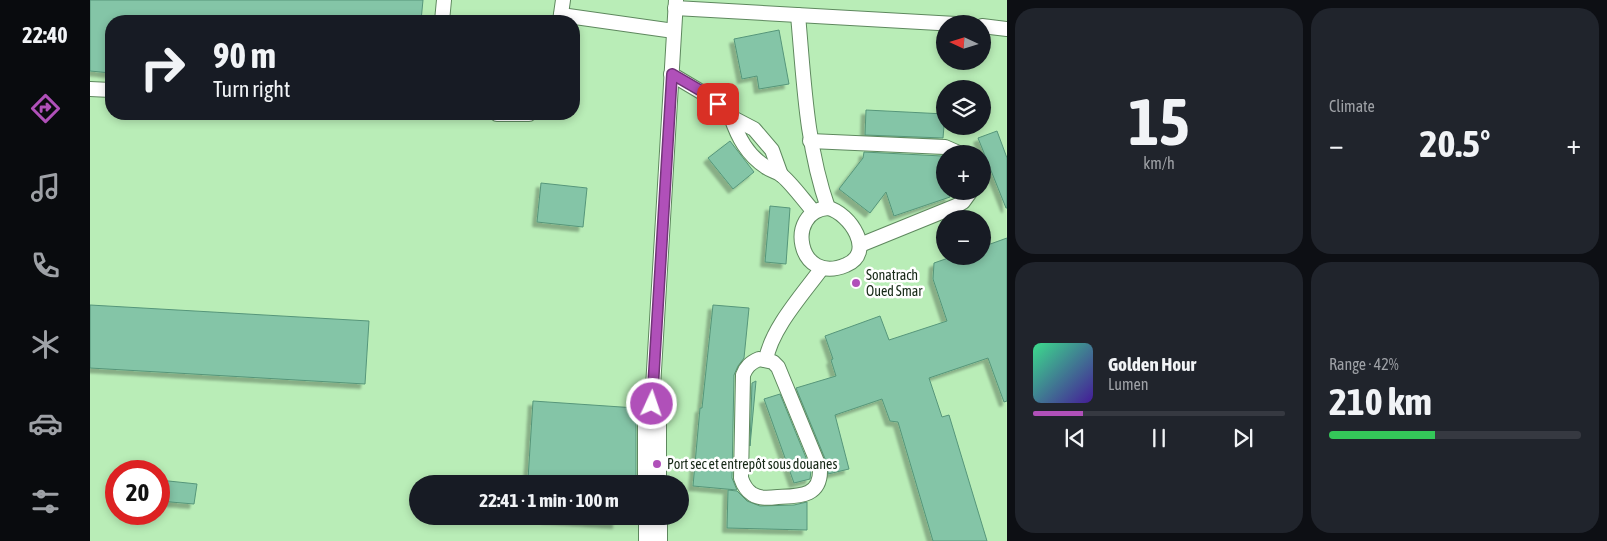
<!DOCTYPE html>
<meta charset="utf-8">
<style>
body{margin:0;font-family:"Asap Condensed",sans-serif;background:#20242c;color:#f1f3f6;height:100vh;display:flex;flex-direction:column;font-size:19px;white-space:nowrap}
*{box-sizing:border-box;margin:0}
p{font-size:16px;color:#9ea1a6}
.icon{flex:none;width:28px;height:28px;fill:none;stroke:currentColor;stroke-width:2;stroke-linecap:round;stroke-linejoin:round}
.map{position:relative;flex:1;overflow:hidden}
.sheet{display:flex;flex-direction:column;gap:8px;padding:8px;background:#0d0f14;width:600px}
.sheet>*{flex:none}
.top-card{position:absolute;left:15px;top:15px;width:475px;height:105px;border-radius:20px;box-shadow:0 2px 8px #0003;background:#171b24;color:#f1f3f6;overflow:hidden}
.needle{width:32px;rotate:274deg}
.fabs{position:absolute;left:846px;top:15px;display:grid;gap:10px}
.fabs a{display:grid;place-items:center;width:55px;height:55px;border-radius:50%;background:#171b24;box-shadow:0 2px 8px #0003;font-size:25px}
.speed{position:absolute;left:15px;top:460px;display:flex;gap:10px;font-size:25px;font-weight:700;text-align:center}
.speed>*{display:grid;place-content:center;width:65px;height:65px;border-radius:50%;background:#171b24;box-shadow:0 2px 8px #0003;line-height:1}
.speed .limit{border:8px solid #d22;background:#fff;color:#111}
.pin{position:absolute;display:grid;place-items:center;width:42px;height:42px;color:#fff;margin:-21px;border-radius:10px;box-shadow:0 2px 8px #0006}
.me{position:absolute;width:55px;margin:-28px;rotate:3deg;stroke-linejoin:round;filter:drop-shadow(0 0 4px #0008)}
.turn{display:flex;align-items:center;gap:18px;height:105px;padding:0 25px;font-size:22px}
.turn .icon{width:65px;height:65px;stroke-width:2.5}
.turn b{display:block;font-size:35px;line-height:42px}
.big{font-size:38px;font-weight:700;line-height:1.1}
.sheet .tile{flex:1;display:flex;flex-direction:column;justify-content:center;gap:8px;min-width:0;padding:0 18px;border-radius:20px;background:#20242c}
.sheet .dial{align-items:center;gap:0}
.dial b{font-size:65px;line-height:1}
.song{display:flex;align-items:center;gap:15px}
.cover{width:60px;height:60px;border-radius:8px;background:linear-gradient(135deg,hsl(150 70% 55%),hsl(260 70% 35%))}
.played{height:5px;border-radius:2px;background:linear-gradient(90deg,#b050b9 20%,#363941 20%)}
.keys{display:flex;justify-content:space-around;direction:ltr}
.heat{display:flex;justify-content:space-between;align-items:center;font-size:28px;direction:ltr}
.charge{height:8px;border-radius:4px;background:linear-gradient(90deg,#34c759 42%,#363941 0)}
.sheet .tiles{flex:1;display:grid;gap:8px;grid-template-columns:repeat(2,1fr)}
.trip{position:absolute;left:319px;top:475px;width:280px;height:50px;border-radius:25px;background:#171b24;box-shadow:0 2px 8px #0003;font-weight:700;line-height:50px;text-align:center}
main{display:flex;flex:1;min-height:0}
.tab-bar{display:flex;flex-direction:column;width:90px;justify-content:space-around;align-items:center;background:#090b0e;color:#9ea1a6}
.tab-bar .icon{width:35px;height:35px}
.tab-bar .on{color:#b050b9}
.tab-bar b{font-size:22px;color:#f1f3f6}
.map>svg:first-child{display:block}
.built{fill:#b9edb7;fill-rule:evenodd}
.building{fill:#84c5a7;stroke:#56967a;filter:url(#shadow)}
.lines{fill:none;stroke-linecap:round;stroke-linejoin:round}
.lane-casing{stroke:#5e885e;stroke-width:16}
.street-casing{stroke:#5e885e;stroke-width:30}
.lane{stroke:#fff;stroke-width:14}
.street{stroke:#fff;stroke-width:28}
.route-casing{stroke:#723478;stroke-width:12}
.route{stroke:#b050b9;stroke-width:9}
.poi-dot{fill:#b050b9;stroke:#fff;stroke-width:2}
.labels{text-anchor:middle;stroke-width:5;stroke-linejoin:round;paint-order:stroke}
.poi-label{font-size:14px;fill:#162816;stroke:#fff;text-anchor:start}
</style>
<main>
<nav class="tab-bar">
<b>22:40</b>
<svg class="icon on" aria-label="directions" viewBox="0 0 24 24"><path d="M12 3l9 9-9 9-9-9zM9 14v-3h6M13 9l2 2-2 2"/></svg>
<svg class="icon" aria-label="music" viewBox="0 0 24 24"><path d="M9 18V5l10-2v13"/><circle cx="6" cy="18" r="3"/><circle cx="16" cy="16" r="3"/></svg>
<svg class="icon" aria-label="phone" viewBox="0 0 24 24"><path d="M5 4h4l2 5-3 2q2 4 5 5l2-3 5 2v4C11 20 4 13 5 4z"/></svg>
<svg class="icon" aria-label="climate" viewBox="0 0 24 24"><path d="M12 3v18M4 7l16 10M4 17L20 7"/></svg>
<svg class="icon" aria-label="car" viewBox="0 0 24 24"><path d="M5 17H2v-5l4-1 3-4h7l3 4 3 1v5h-3M9 17h6M6 11h13"/><circle cx="7" cy="17" r="2"/><circle cx="17" cy="17" r="2"/></svg>
<svg class="icon" aria-label="filters" viewBox="0 0 24 24"><path d="M4 7h16M4 17h16"/><circle cx="9" cy="7" r="2"/><circle cx="15" cy="17" r="2"/></svg>
</nav>
<div class="map">
<svg width="917" height="541" viewBox="0 0 917 541">
<defs>
<filter id="shadow"><feDropShadow dx="-4.5" dy="4.5" stdDeviation="1" flood-color="#0004"/></filter>
</defs>
<rect width="100%" height="100%" fill="#c9f8c8"/>
<path class="built" d="M0,0h917v541h-917zM21,21h463v93h-463zM855,24h37v37h-37zM855,89h37v37h-37zM855,154h37v37h-37zM855,219h37v37h-37zM26,471h43v43h-43zM328,484h262v32h-262z"/>
<g class="building">
<polygon points="0,0 333,0 331,21 21,21 21,73 0,71"/>
<polygon points="689,30 699,84 669,89 667,76 652,79 644,39"/>
<polygon points="776,110 855,114 853,138 775,135"/>
<polygon points="907,131 917,158 917,208 916,208 888,138"/>
<polygon points="640,141 664,172 643,189 618,158"/>
<polygon points="774,152 852,156 851,169 855,181 855,191 858,191 860,197 804,216 796,192 780,213 749,189 773,158"/>
<polygon points="451,183 497,188 493,227 447,222"/>
<polygon points="680,206 700,208 696,264 675,262"/>
<polygon points="917,238 917,401 914,402 898,358 839,378 852,417 859,415 897,541 843,541 808,422 800,421 792,399 745,415 759,469 738,474 738,466 706,388 746,376 741,360 743,359 735,336 790,316 799,340 857,321 843,279 844,263 864,256 892,256 892,247"/>
<polygon points="0,305 279,321 275,384 0,368"/>
<polygon points="623,305 659,308 654,358 648,366 644,375 642,478 647,490 603,486 610,408 612,408"/>
<polygon points="666,381 660,446 662,383"/>
<polygon points="690,394 721,470 720,479 704,483 674,399"/>
<polygon points="443,401 546,408 546,483 458,484 459,480 438,479"/>
<polygon points="69,480 107,484 104,504 69,501"/>
<polygon points="638,490 647,491 657,501 670,506 704,505 717,502 717,530 637,528"/>
<polygon points="457,516 527,516 527,524 456,519"/>
</g>
<g class="lines">
<defs>
<g id="lane">
<polyline points="585,8 866,24"/>
<polyline points="471,15 584,31"/>
<path d="M708,15c6,66 8,130 30,193"/>
<polyline points="352,21 354,0"/>
<polyline points="470,21 473,0"/>
<polyline points="892,26 917,29"/>
<polyline points="581,74 613,93 641,117 664,129 682,150 691,175"/>
<polyline points="0,89 21,90"/>
<polyline points="407,114 439,114"/>
<path d="M641,117c7,20 16,38 35,50 4,3 9,4 14,7 10,7 25,28 34,38"/>
<polyline points="720,141 855,147 871,154"/>
<path d="M738,208c22,5 48,45 18,57 -49,21 -61,-54 -18,-57z"/>
<polyline points="770,245 866,206 873,202 881,191"/>
<path d="M669,359l14,3 5,5 42,102c1,28 -21,27 -42,28 -9,1 -18,2 -26,-3 -6,-4 -9,-10 -11,-16l2,-103c3,-8 7,-12 16,-16z"/>
<path d="M676,360c5,-31 37,-66 56,-92"/>
<polyline points="562,404 586,0"/>
</g>
<g id="street">
<polyline points="562,404 562,484"/>
<polyline points="563,516 563,541"/>
</g>
</defs>
<use href="#lane" class="lane-casing"/>
<use href="#street" class="street-casing"/>
<use href="#lane" class="lane"/>
<use href="#street" class="street"/>
</g>
<g class="lines">
<defs>
<polyline id="route" points="562,404 582,74 613,92 628,104"/>
</defs>
<use href="#route" class="route-casing"/>
<use href="#route" class="route"/>
</g>
<g class="poi-dot">
<circle cx="766" cy="283" r="5"/>
<circle cx="567" cy="464" r="5"/>
</g>
<g class="labels">
<g class="poi-label">
<text x="776" y="280">Sonatrach<tspan x="776" dy="16">Oued Smar</tspan></text>
<text x="577" y="469">Port sec et entrepôt sous douanes</text>
</g>
</g>
</svg>
<div class="fabs">
<a><svg class="needle" viewBox="-14 -14 28 28"><path d="M0-13l5 13h-10z" fill="#e53935"/><path d="M0 13l5-13h-10z" fill="#9ea1a6"/></svg></a>
<a><svg class="icon" aria-label="layers" viewBox="0 0 24 24"><path d="M12 4l9 5-9 5-9-5zM3 14l9 5 9-5"/></svg></a>
<a>+</a>
<a>−</a>
</div>
<div class="speed"><div class="limit">20</div></div>
<div class="pin" style="left:628px;top:104px;background:#d93025"><svg class="icon" aria-label="arrive" viewBox="0 0 24 24"><path d="M6 21V4h12l-3 4 3 4H6"/></svg></div>
<svg class="me" style="left:562px;top:404px" viewBox="-20 -20 40 40"><circle r="17" fill="#b050b9" stroke="#fff" stroke-width="3"/><path d="M0-11L8 9 0 5-8 9z" fill="#fff"/></svg>
<div class="trip">22:41 · 1 min · 100 m</div>
<div class="top-card">
<div class="turn"><svg class="icon" aria-label="right" viewBox="0 0 24 24"><path d="M7 20v-9h11M14 6l5 5-5 5"/></svg><div><b>90 m</b>Turn right</div></div>
</div>
</div>
<section class="sheet">
<div class="tiles">
<div class="tile dial"><b>15</b><p>km/h</p></div>
<div class="tile"><p>Climate</p>
<div class="heat"><a>−</a><b class="big">20.5°</b><a>+</a></div>
</div>
<div class="tile">
<div class="song"><i class="cover"></i><div><b>Golden Hour</b><p>Lumen</p></div></div>
<div class="played"></div>
<div class="keys"><svg class="icon" aria-label="previous" viewBox="0 0 24 24"><path d="M18 5L8 12l10 7zM5 5v14"/></svg><svg class="icon" aria-label="pause" viewBox="0 0 24 24"><path d="M8 5v14M16 5v14"/></svg><svg class="icon" aria-label="next" viewBox="0 0 24 24"><path d="M6 5l10 7-10 7zM19 5v14"/></svg></div>
</div>
<div class="tile"><p>Range · 42%</p><b class="big">210 km</b><div class="charge"></div></div>
</div>
</section>
</main>
